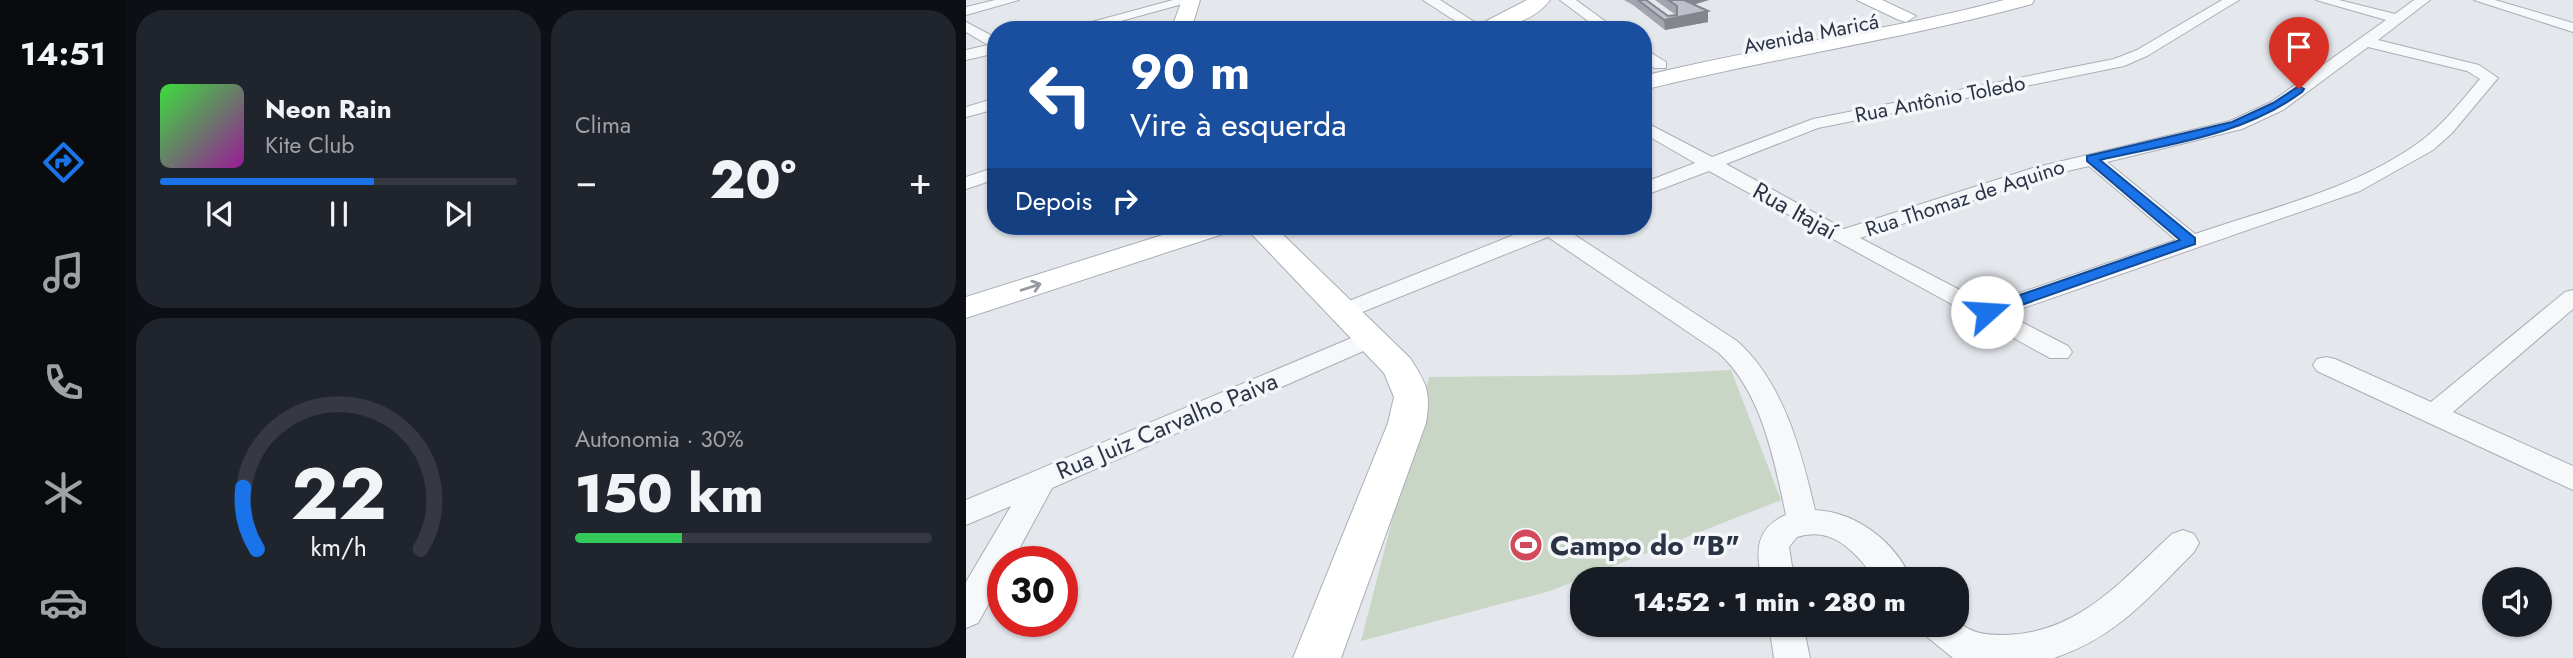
<!DOCTYPE html>
<html lang="pt">
<meta charset="utf-8">
<style>
body{margin:0;font-family:Jost,sans-serif;background:#20242c;color:#f1f3f6;height:100vh;display:flex;flex-direction:column;font-size:26px;white-space:nowrap}
*{box-sizing:border-box;margin:0}
p{font-size:23px;color:#9ea1a6}
.icon{flex:none;width:38px;height:38px;fill:none;stroke:currentColor;stroke-width:2;stroke-linecap:round;stroke-linejoin:round}
.map{position:relative;flex:1;overflow:hidden}
.drawer{display:flex;flex-direction:column;gap:10px;padding:10px;background:#0d0f14;width:840px}
.drawer>*{flex:none}
.guide{position:absolute;left:21px;top:21px;width:665px;height:214px;border-radius:28px;box-shadow:0 2px 5px #0004;background:#1a4fa0;color:#fff;overflow:hidden}
.controls{position:absolute;left:1516px;top:567px;display:grid;gap:14px}
.controls a{display:grid;place-items:center;width:70px;height:70px;border-radius:50%;background:#171b24;box-shadow:0 2px 5px #0004;font-size:35px}
.speed{position:absolute;left:21px;top:546px;display:flex;gap:14px;font-size:35px;font-weight:700;text-align:center}
.speed>*{display:grid;place-content:center;width:91px;height:91px;border-radius:50%;background:#171b24;box-shadow:0 2px 5px #0004;line-height:1}
.speed .limit{border:10px solid #d22;background:#fff;color:#111}
.pin{position:absolute;display:grid;place-items:center;width:60px;height:60px;color:#fff;margin:-72px -30px;border-radius:50% 50% 50% 0;rotate:-45deg;box-shadow:0 0 7px #0007}
.pin .icon{rotate:45deg}
.me{position:absolute;width:77px;margin:-38px;rotate:71deg;stroke-linejoin:round;filter:drop-shadow(0 0 5px #0008)}
.turn{display:flex;align-items:center;gap:24px;height:147px;padding:0 28px;font-size:32px}
.turn .icon{width:91px;height:91px;stroke-width:2.5}
.turn b{display:block;font-size:49px;line-height:60px}
.then{display:flex;align-items:center;height:66px;padding:0 28px;background:#0003;gap:14px;font-size:26px}
.big{font-size:52px;font-weight:800;line-height:1.1}
.drawer .tile{flex:1;display:flex;flex-direction:column;justify-content:center;gap:10px;min-width:0;padding:0 24px;border-radius:28px;background:#20242c}
.drawer .dial{align-items:center;gap:0}
.dial svg{height:182px;overflow:visible;fill:none;stroke:#363941;stroke-width:7;stroke-linecap:round;text-anchor:middle}
.dial text{fill:#f1f3f6;stroke:none}
.song{display:flex;align-items:center;gap:21px}
.cover{width:84px;height:84px;border-radius:10px;background:linear-gradient(135deg,hsl(120 70% 55%),hsl(300 70% 35%))}
.played{height:7px;border-radius:4px;background:linear-gradient(90deg,#1a73e8 60%,#363941 60%)}
.keys{display:flex;justify-content:space-around;direction:ltr}
.heat{display:flex;justify-content:space-between;align-items:center;font-size:38px;direction:ltr}
.charge{height:10px;border-radius:5px;background:linear-gradient(90deg,#34c759 30%,#363941 0)}
.drawer .tiles{flex:1;display:grid;gap:10px;grid-template-columns:repeat(2,1fr)}
.trip{position:absolute;left:604px;top:567px;width:399px;height:70px;border-radius:28px;background:#171b24;box-shadow:0 2px 5px #0004;font-weight:800;line-height:70px;text-align:center}
main{display:flex;flex:1;min-height:0}
.dock{display:flex;flex-direction:column;width:126px;justify-content:space-around;align-items:center;background:#090b0e;color:#9ea1a6}
.dock .icon{width:49px;height:49px}
.dock .on{color:#1a73e8}
.dock b{font-size:32px;color:#f1f3f6}
.map>svg:first-child{display:block}
.green{fill:#c9d6c5}
.lines{fill:none;stroke-linecap:round;stroke-linejoin:round}
.street-casing{stroke:#a9aeb7;stroke-width:2}
.secondary-casing{stroke:#a9aeb7;stroke-width:2}
.street{fill:#f7f8fa;fill-rule:evenodd}
.secondary{fill:#fff;fill-rule:evenodd}
.wall{fill:#a1a5ae}
.shaded-wall{fill:#83868d}
.building{fill:#bbc0ca;stroke:#83868d;stroke-width:2}
.oneway{stroke:#959aa2}
.route{fill:#1a73e8;stroke:#114b97;stroke-width:2}
.labels{text-anchor:middle;stroke-width:7;stroke-linejoin:round;paint-order:stroke}
.far-street-label{font-size:21px;fill:#2b3445;stroke:#f4f6f9}
.street-label{font-size:24px;fill:#2b3445;stroke:#f4f6f9}
.near-poi-label{font-size:28px;font-weight:bold;fill:#2b3445;stroke:#f4f6f9;text-anchor:start}
</style>
<main>
<nav class="dock">
<b>14:51</b>
<svg class="icon on" aria-label="directions" viewBox="0 0 24 24"><path d="M12 3l9 9-9 9-9-9zM9 14v-3h6M13 9l2 2-2 2"/></svg>
<svg class="icon" aria-label="music" viewBox="0 0 24 24"><path d="M9 18V5l10-2v13"/><circle cx="6" cy="18" r="3"/><circle cx="16" cy="16" r="3"/></svg>
<svg class="icon" aria-label="phone" viewBox="0 0 24 24"><path d="M5 4h4l2 5-3 2q2 4 5 5l2-3 5 2v4C11 20 4 13 5 4z"/></svg>
<svg class="icon" aria-label="climate" viewBox="0 0 24 24"><path d="M12 3v18M4 7l16 10M4 17L20 7"/></svg>
<svg class="icon" aria-label="car" viewBox="0 0 24 24"><path d="M5 17H2v-5l4-1 3-4h7l3 4 3 1v5h-3M9 17h6M6 11h13"/><circle cx="7" cy="17" r="2"/><circle cx="17" cy="17" r="2"/></svg>
</nav>
<section class="drawer">
<div class="tiles">
<div class="tile">
<div class="song"><i class="cover"></i><div><b>Neon Rain</b><p>Kite Club</p></div></div>
<div class="played"></div>
<div class="keys"><svg class="icon" aria-label="previous" viewBox="0 0 24 24"><path d="M18 5L8 12l10 7zM5 5v14"/></svg><svg class="icon" aria-label="pause" viewBox="0 0 24 24"><path d="M8 5v14M16 5v14"/></svg><svg class="icon" aria-label="next" viewBox="0 0 24 24"><path d="M6 5l10 7-10 7zM19 5v14"/></svg></div>
</div>
<div class="tile"><p>Clima</p>
<div class="heat"><a>−</a><b class="big">20°</b><a>+</a></div>
</div>
<div class="tile dial"><svg viewBox="0 0 100 80">
<path d="M14 69A42 42 0 1 1 86 69"/>
<path d="M14 69A42 42 0 0 1 8 42" stroke="#1a73e8"/>
<text x="50" y="56" font-size="32" font-weight="700">22</text>
<text x="50" y="72" font-size="11">km/h</text>
</svg></div>
<div class="tile"><p>Autonomia · 30%</p><b class="big">150 km</b><div class="charge"></div></div>
</div>
</section>
<div class="map">
<svg width="1607" height="658" viewBox="0 0 1607 658">
<rect width="100%" height="100%" fill="#e4e7ec"/>
<polygon class="green" points="765,370 815,500 584,591 395,641 463,377 663,375"/>
<g class="lines">
<defs>
<g id="street">
<polygon points="29,0 53,0 0,15 0,7"/>
<polygon points="207,0 231,0 122,30 96,30"/>
<polygon points="457,0 474,0 521,30 503,30"/>
<polygon points="594,0 610,0 651,30 634,30"/>
<path d="M1256,0h17l-92,56 -23,10 -306,62 -92,36 118,65 189,-61 197,-47 41,-19 115,-82 -70,-20h23l56,14 19,-14h16l-52,40 101,25 19,13 -46,55 -19,17 -73,41 -354,123 62,32 4,6 -4,6h-18l-341,-187 -66,25v-13l52,-20 -52,-30v-12l69,36 101,-38 301,-60 23,-9zM1402,47l99,24 13,8c-18,21 -36,45 -59,62 -65,48 -151,67 -226,93l-88,-72 135,-33 41,-19zM1123,166l87,74 -189,64 -127,-66 186,-62z"/>
<polygon points="1508,0 1529,0 1607,23 1607,32"/>
<polygon points="0,22 30,38 30,53 0,60 0,50 22,45 0,32"/>
<polygon points="677,48 700,62 700,68 688,68 677,60"/>
<polygon points="30,98 30,109 0,117 0,107"/>
<polygon points="30,167 30,179 0,189 0,177"/>
<path d="M570,226h29l-1,2 173,113c47,42 64,110 78,169 42,2 80,32 96,69h-35c-20,-26 -43,-54 -79,-42l-8,10 5,32h-32c-7,-27 -6,-52 24,-64 -12,-56 -24,-122 -67,-162l-171,-116 -198,80h-16l-4,-5 4,-5z"/>
<polygon points="1607,290 1607,309 1487,412 1607,466 1607,490 1351,371 1347,365 1351,359 1360,357 1369,359 1465,402 1599,292"/>
<polygon points="402,331 411,333 414,339 411,345 86,488 46,562 37,562 37,578 12,623 0,628 0,582 45,506 0,525 0,500"/>
<path d="M1217,530l11,4 5,9 -5,9c-45,45 -77,85 -140,106h-101l-27,-22 -5,-11h35v-5c16,14 29,15 50,15 73,-2 116,-55 166,-101z"/>
<polygon points="803,625 837,625 844,658 808,658"/>
</g>
<g id="secondary">
<polygon points="216,0 234,0 225,30 205,30"/>
<path d="M561,0h23c-18,24 -53,30 -81,30z"/>
<polygon points="891,0 916,0 950,16 940,22 933,20"/>
<path d="M1038,0h30l-2,4c-128,35 -260,54 -389,86v-14c120,-30 242,-44 361,-76z"/>
<polygon points="225,226 267,226 263,232 0,318 0,297"/>
<path d="M278,226h30l136,132c17,26 21,34 16,65l-85,235h-48l95,-235 6,-26 -10,-24z"/>
</g>
</defs>
<use href="#street" class="street-casing"/>
<use href="#secondary" class="secondary-casing"/>
<use href="#street" class="street"/>
<use href="#secondary" class="secondary"/>
</g>
<polygon class="wall" points="658,0 680,0 702,16 710,15 689,0 743,0 727,5 742,11 742,22 699,30 667,5"/>
<g class="shaded-wall">
<polygon points="714,0 743,0 715,8"/>
<polygon points="742,11 742,22 699,30 698,20"/>
</g>
<polygon class="building" points="672,0 680,0 702,16 711,15 711,6 702,0 718,0 742,11 698,20"/>
<defs><path id="oneway-shaft" d="M-6 0H5M1.5-3L5.5 0L1.5 3" fill="none" stroke-width="1.6" stroke-linecap="round" stroke-linejoin="round" transform="scale(1.75)"/></defs>
<use class="oneway" href="#oneway-shaft" transform="translate(65 287) rotate(-18)"/>
<path class="route" d="M1333,86l5,3 -2,3c-58,43 -132,52 -202,68l95,78v6l-202,71h-11v-7l198,-68 -93,-79v-5l145,-34 41,-19z"/>
<defs>
<symbol id="stadium-disc" viewBox="-11 -11 22 22"><circle r="9.5" fill="#d1495b" stroke="#f4f6f9"/><path d="M0-5a6.5 5 0 1 0 0 10a6.5 5 0 1 0 0-10ZM-3.5-1.8h7v3.6h-7Z" fill="#fff"/></symbol>
</defs>
<g fill-rule="evenodd">
<use href="#stadium-disc" x="541" y="526" width="38" height="38"/>
</g>
<g class="labels">
<g class="far-street-label">
<text transform="translate(845 34) rotate(-11)" y="7">Avenida Maricá</text>
<text transform="translate(974 99) rotate(-11)" y="7">Rua Antônio Toledo</text>
<text transform="translate(999 198) rotate(-18)" y="7">Rua Thomaz de Aquino</text>
</g>
<g class="street-label">
<text transform="translate(829 211) rotate(29)" y="8">Rua Itajaí</text>
<text transform="translate(201 426) rotate(-23)" y="8">Rua Juiz Carvalho Paiva</text>
</g>
<g class="near-poi-label">
<text x="584" y="555">Campo do "B"</text>
</g>
</g>
</svg>
<div class="controls">
<a><svg class="icon" aria-label="sound" viewBox="0 0 24 24"><path d="M4 9h4l5-4v14l-5-4H4zM17 9q2 3 0 6"/></svg></a>
</div>
<div class="speed"><div class="limit">30</div></div>
<div class="pin" style="left:1333px;top:89px;background:#d93025"><svg class="icon" aria-label="arrive" viewBox="0 0 24 24"><path d="M6 21V4h12l-3 4 3 4H6"/></svg></div>
<svg class="me" style="left:1021px;top:312px" viewBox="-20 -20 40 40"><circle r="19" fill="#fff"/><path d="M0-13L10 11 0 6-10 11z" fill="#1a73e8"/></svg>
<div class="trip">14:52 · 1 min · 280 m</div>
<div class="guide">
<div class="turn"><svg class="icon" aria-label="left" viewBox="0 0 24 24"><path d="M17 20v-9H6M10 6l-5 5 5 5"/></svg><div><b>90 m</b>Vire à esquerda</div></div>
<div class="then">Depois<svg class="icon" aria-label="right" viewBox="0 0 24 24"><path d="M7 20v-9h11M14 6l5 5-5 5"/></svg></div>
</div>
</div>
</main>
